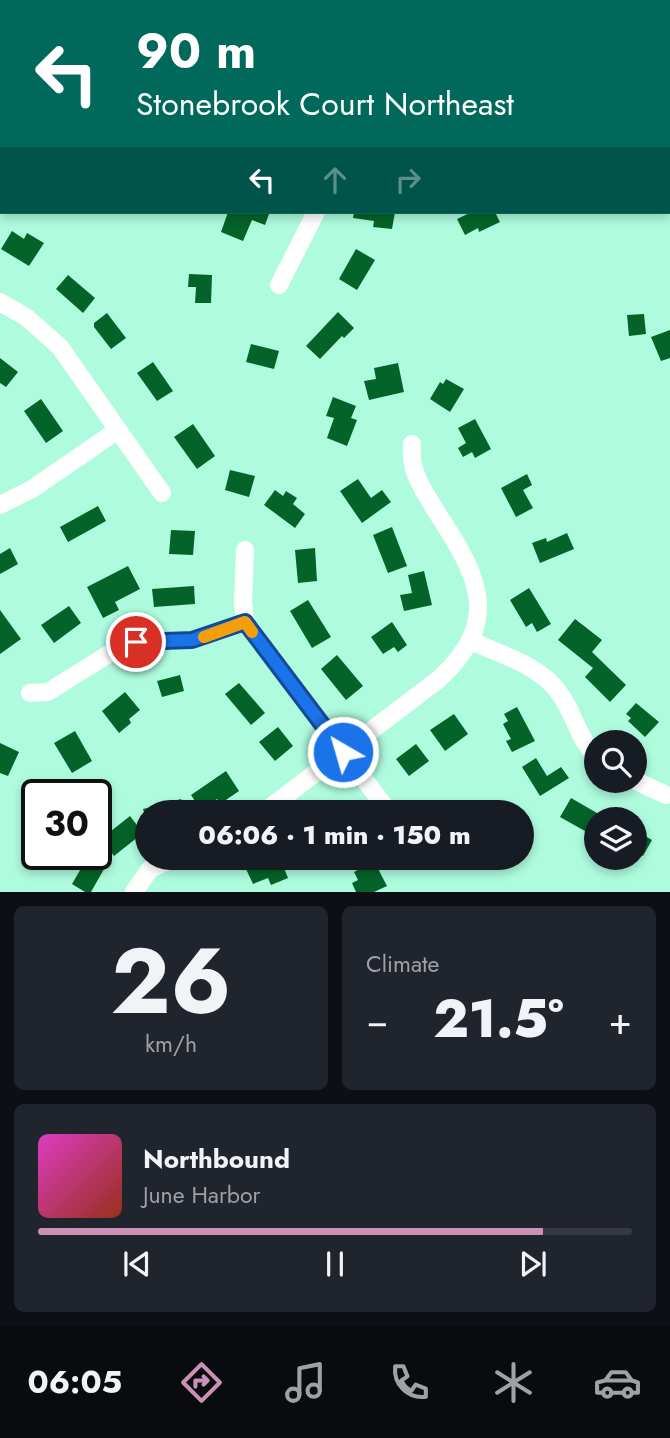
<!DOCTYPE html>
<meta charset="utf-8">
<style>
body{margin:0;font-family:Jost,sans-serif;background:#20242c;color:#f1f3f6;height:100vh;display:flex;flex-direction:column;font-size:26px;white-space:nowrap}
*{box-sizing:border-box;margin:0}
p{font-size:23px;color:#9ea1a6}
.icon{flex:none;width:38px;height:38px;fill:none;stroke:currentColor;stroke-width:2;stroke-linecap:round;stroke-linejoin:round}
.map{position:relative;height:892px;overflow:hidden}
.sheet{display:flex;flex-direction:column;gap:14px;padding:14px;background:#0d0f14;flex:1}
.sheet>*{flex:none}
.hud{position:absolute;left:0px;top:0px;width:670px;height:214px;box-shadow:0 4px 10px #0003;background:#00695c;color:#fff;overflow:hidden}
.controls{position:absolute;left:584px;top:730px;display:grid;gap:14px}
.controls a{display:grid;place-items:center;width:63px;height:63px;border-radius:50%;background:#171b24;box-shadow:0 4px 10px #0003;font-size:35px}
.speed{position:absolute;left:21px;top:779px;display:flex;gap:14px;font-size:35px;font-weight:700;text-align:center}
.speed>*{display:grid;place-content:center;width:91px;height:91px;border-radius:50%;background:#171b24;box-shadow:0 4px 10px #0003;line-height:1}
.speed .limit{border:4px solid #111;border-radius:10px;background:#fff;color:#111}
.pin{position:absolute;display:grid;place-items:center;width:60px;height:60px;color:#fff;margin:-30px;border:4px solid #fff;border-radius:50%;box-shadow:0 2px 7px #0007}
.me{position:absolute;width:77px;margin:-38px;rotate:322deg;stroke-linejoin:round;filter:drop-shadow(0 0 5px #0008)}
.turn{display:flex;align-items:center;gap:24px;height:147px;padding:0 21px;font-size:32px}
.turn .icon{width:91px;height:91px;stroke-width:2.5}
.turn b{display:block;font-size:49px;line-height:60px}
.lanes{display:flex;align-items:center;height:66px;padding:0 21px;background:#0003;justify-content:center;gap:35px;direction:ltr}
.lanes .off{opacity:.35}
.big{font-size:52px;font-weight:800;line-height:1.1}
.sheet .widget{flex:1;display:flex;flex-direction:column;justify-content:center;gap:10px;min-width:0;padding:0 24px;border-radius:10px;background:#20242c}
.sheet .dial{align-items:center;gap:0}
.dial b{font-size:91px;line-height:1}
.song{display:flex;align-items:center;gap:21px}
.cover{width:84px;height:84px;border-radius:10px;background:linear-gradient(135deg,hsl(310 70% 55%),hsl(10 70% 35%))}
.played{height:7px;border-radius:4px;background:linear-gradient(90deg,#ca90b6 85%,#363941 85%)}
.keys{display:flex;justify-content:space-around;direction:ltr}
.heat{display:flex;justify-content:space-between;align-items:center;font-size:38px;direction:ltr}
.sheet .tiles{flex:1;display:grid;gap:14px;grid-template-columns:1fr 1fr}
.widget:last-child{grid-column:span 2}
.trip{position:absolute;left:135px;top:800px;width:399px;height:70px;border-radius:35px;background:#171b24;box-shadow:0 4px 10px #0003;font-weight:800;line-height:70px;text-align:center}
.tabs{display:flex;height:112px;justify-content:space-around;align-items:center;background:#090b0e;color:#9ea1a6}
.tabs .icon{width:49px;height:49px}
.tabs .selected{color:#ca90b6}
.tabs b{font-size:32px;color:#f1f3f6}
.map>svg:first-child{display:block}
.building{fill:#046329}
.lines{fill:none;stroke-linecap:round;stroke-linejoin:round}
.minor{stroke:#fff;stroke-width:18}
.route-casing{stroke:#114b97;stroke-width:18}
.route{stroke:#1a73e8;stroke-width:12}
.slow{stroke:#f59e0b;stroke-width:12}
</style>
<div class="map">
<svg width="670" height="892" viewBox="0 0 670 892">
<rect width="100%" height="100%" fill="#aefbde"/>
<g class="building">
<polygon points="228,212 263,212 269,214 265,225 252,220 243,241 221,232"/>
<polygon points="354,212 395,212 392,229 373,227 374,221 353,218"/>
<polygon points="472,212 495,212 500,222 479,232 478,228 465,235 457,219"/>
<polygon points="12,231 24,239 27,233 44,243 29,266 1,249"/>
<polygon points="356,249 375,260 357,290 339,279"/>
<polygon points="189,274 212,275 211,303 195,303 196,287 188,287"/>
<polygon points="68,275 95,298 83,313 56,289"/>
<polygon points="338,312 354,328 344,338 342,336 320,359 306,346"/>
<polygon points="107,313 126,338 111,349 94,327 94,323"/>
<polygon points="644,314 646,334 629,336 627,315"/>
<polygon points="670,330 670,358 661,361 651,337"/>
<polygon points="251,344 279,351 274,369 246,362"/>
<polygon points="0,358 18,372 6,387 0,383"/>
<polygon points="153,362 173,391 157,401 137,373"/>
<polygon points="398,363 404,392 369,400 364,381 376,379 374,368"/>
<polygon points="446,379 464,389 450,412 430,399 440,382 443,384"/>
<polygon points="333,397 356,406 351,418 357,420 347,446 327,438 334,418 326,416"/>
<polygon points="41,399 63,431 46,443 24,411"/>
<polygon points="475,419 491,449 475,458 472,452 463,457 458,448 466,443 458,428"/>
<polygon points="193,424 215,456 197,469 174,437"/>
<polygon points="230,470 255,476 249,497 225,490"/>
<polygon points="527,474 532,485 523,490 533,508 516,517 501,488"/>
<polygon points="358,479 371,498 382,490 391,502 362,523 340,491"/>
<polygon points="275,490 283,496 286,491 297,498 293,504 305,514 295,528 264,505"/>
<polygon points="98,506 106,521 68,542 60,527"/>
<polygon points="392,527 407,566 388,573 373,535"/>
<polygon points="171,530 195,531 193,555 169,554"/>
<polygon points="567,533 574,549 540,563 532,543 546,538 547,542"/>
<polygon points="10,548 18,564 0,574 0,554"/>
<polygon points="315,548 317,581 298,583 295,550"/>
<polygon points="128,566 140,589 115,602 119,610 103,618 87,587"/>
<polygon points="424,571 432,605 404,611 400,595 412,593 408,575"/>
<polygon points="194,586 195,604 154,607 152,589"/>
<polygon points="529,588 551,624 537,632 532,623 526,627 510,600"/>
<polygon points="308,600 331,637 312,648 290,611"/>
<polygon points="69,606 81,623 54,643 41,625"/>
<polygon points="0,610 21,639 0,654"/>
<polygon points="575,619 602,640 592,652 626,685 610,702 585,677 593,668 558,640"/>
<polygon points="392,622 407,645 398,652 394,647 383,654 371,637"/>
<polygon points="337,655 363,686 346,700 321,669"/>
<polygon points="180,675 184,691 162,697 157,681"/>
<polygon points="239,683 265,713 251,725 225,694"/>
<polygon points="125,692 140,710 129,719 131,723 119,733 102,711"/>
<polygon points="636,703 659,722 645,737 628,721 631,718 626,714"/>
<polygon points="517,707 535,741 512,752 506,741 511,739 503,724 508,721 504,714"/>
<polygon points="454,714 468,734 445,751 430,730"/>
<polygon points="278,727 293,746 275,761 259,742"/>
<polygon points="75,731 92,761 72,773 54,743"/>
<polygon points="0,743 19,752 8,776 0,773"/>
<polygon points="416,744 429,761 409,776 396,759"/>
<polygon points="536,758 547,776 561,767 569,778 540,796 522,767"/>
<polygon points="226,771 239,791 220,804 217,799 201,810 191,795"/>
<polygon points="571,798 597,813 597,827 592,835 560,817"/>
<polygon points="181,799 185,812 144,812 143,809"/>
<polygon points="130,816 143,833 114,856 101,839"/>
<polygon points="635,830 652,840 643,856 635,851"/>
<polygon points="87,858 104,869 91,892 85,892 72,884"/>
<polygon points="273,858 280,858 288,878 271,885 268,878 253,884 246,869"/>
<polygon points="374,861 387,886 374,892 356,892 352,883 358,880 354,872"/>
</g>
<g class="lines">
<g class="minor">
<polyline points="176,0 176,2"/>
<polyline points="644,2 647,0"/>
<polyline points="279,285 316,212"/>
<polyline points="0,302 26,317 60,347 162,493"/>
<polyline points="0,505 32,489 118,430"/>
<polyline points="245,550 243,602 245,622 389,812"/>
<path d="M471,641c31,14 72,25 91,56 13,20 17,42 35,61"/>
<polyline points="30,693 48,692 107,655 136,642 192,640 245,622"/>
<polyline points="634,780 666,795"/>
<path d="M264,812l175,-133c67,-61 36,-108 -5,-171 -14,-24 -24,-36 -22,-64"/>
<polyline points="134,892 150,869 175,858"/>
</g>
</g>
<g class="lines">
<defs>
<polyline id="route" points="136,642 192,640 245,622 343,752"/>
</defs>
<use href="#route" class="route-casing"/>
<use href="#route" class="route"/>
<polyline class="slow" points="204,637 245,622 252,632"/>
</g>
</svg>
<div class="controls">
<a><svg class="icon" aria-label="search" viewBox="0 0 24 24"><circle cx="10" cy="10" r="6"/><path d="M15 15l6 6"/></svg></a>
<a><svg class="icon" aria-label="layers" viewBox="0 0 24 24"><path d="M12 4l9 5-9 5-9-5zM3 14l9 5 9-5"/></svg></a>
</div>
<div class="speed"><div class="limit">30</div></div>
<div class="pin" style="left:136px;top:642px;background:#d93025"><svg class="icon" aria-label="arrive" viewBox="0 0 24 24"><path d="M6 21V4h12l-3 4 3 4H6"/></svg></div>
<svg class="me" style="left:343px;top:752px" viewBox="-20 -20 40 40"><circle r="17" fill="#1a73e8" stroke="#fff" stroke-width="3"/><path d="M0-11L8 9 0 5-8 9z" fill="#fff"/></svg>
<div class="trip">06:06 · 1 min · 150 m</div>
<div class="hud">
<div class="turn"><svg class="icon" aria-label="left" viewBox="0 0 24 24"><path d="M17 20v-9H6M10 6l-5 5 5 5"/></svg><div><b>90 m</b>Stonebrook Court Northeast</div></div>
<div class="lanes"><svg class="icon" aria-label="left" viewBox="0 0 24 24"><path d="M17 20v-9H6M10 6l-5 5 5 5"/></svg><svg class="icon off" aria-label="ahead" viewBox="0 0 24 24"><path d="M12 20V5M6 11l6-6 6 6"/></svg><svg class="icon off" aria-label="right" viewBox="0 0 24 24"><path d="M7 20v-9h11M14 6l5 5-5 5"/></svg></div>
</div>
</div>
<section class="sheet">
<div class="tiles">
<div class="widget dial"><b>26</b><p>km/h</p></div>
<div class="widget"><p>Climate</p>
<div class="heat"><a>−</a><b class="big">21.5°</b><a>+</a></div>
</div>
<div class="widget">
<div class="song"><i class="cover"></i><div><b>Northbound</b><p>June Harbor</p></div></div>
<div class="played"></div>
<div class="keys"><svg class="icon" aria-label="previous" viewBox="0 0 24 24"><path d="M18 5L8 12l10 7zM5 5v14"/></svg><svg class="icon" aria-label="pause" viewBox="0 0 24 24"><path d="M8 5v14M16 5v14"/></svg><svg class="icon" aria-label="next" viewBox="0 0 24 24"><path d="M6 5l10 7-10 7zM19 5v14"/></svg></div>
</div>
</div>
</section>
<nav class="tabs">
<b>06:05</b>
<svg class="icon selected" aria-label="directions" viewBox="0 0 24 24"><path d="M12 3l9 9-9 9-9-9zM9 14v-3h6M13 9l2 2-2 2"/></svg>
<svg class="icon" aria-label="music" viewBox="0 0 24 24"><path d="M9 18V5l10-2v13"/><circle cx="6" cy="18" r="3"/><circle cx="16" cy="16" r="3"/></svg>
<svg class="icon" aria-label="phone" viewBox="0 0 24 24"><path d="M5 4h4l2 5-3 2q2 4 5 5l2-3 5 2v4C11 20 4 13 5 4z"/></svg>
<svg class="icon" aria-label="climate" viewBox="0 0 24 24"><path d="M12 3v18M4 7l16 10M4 17L20 7"/></svg>
<svg class="icon" aria-label="car" viewBox="0 0 24 24"><path d="M5 17H2v-5l4-1 3-4h7l3 4 3 1v5h-3M9 17h6M6 11h13"/><circle cx="7" cy="17" r="2"/><circle cx="17" cy="17" r="2"/></svg>
</nav>
